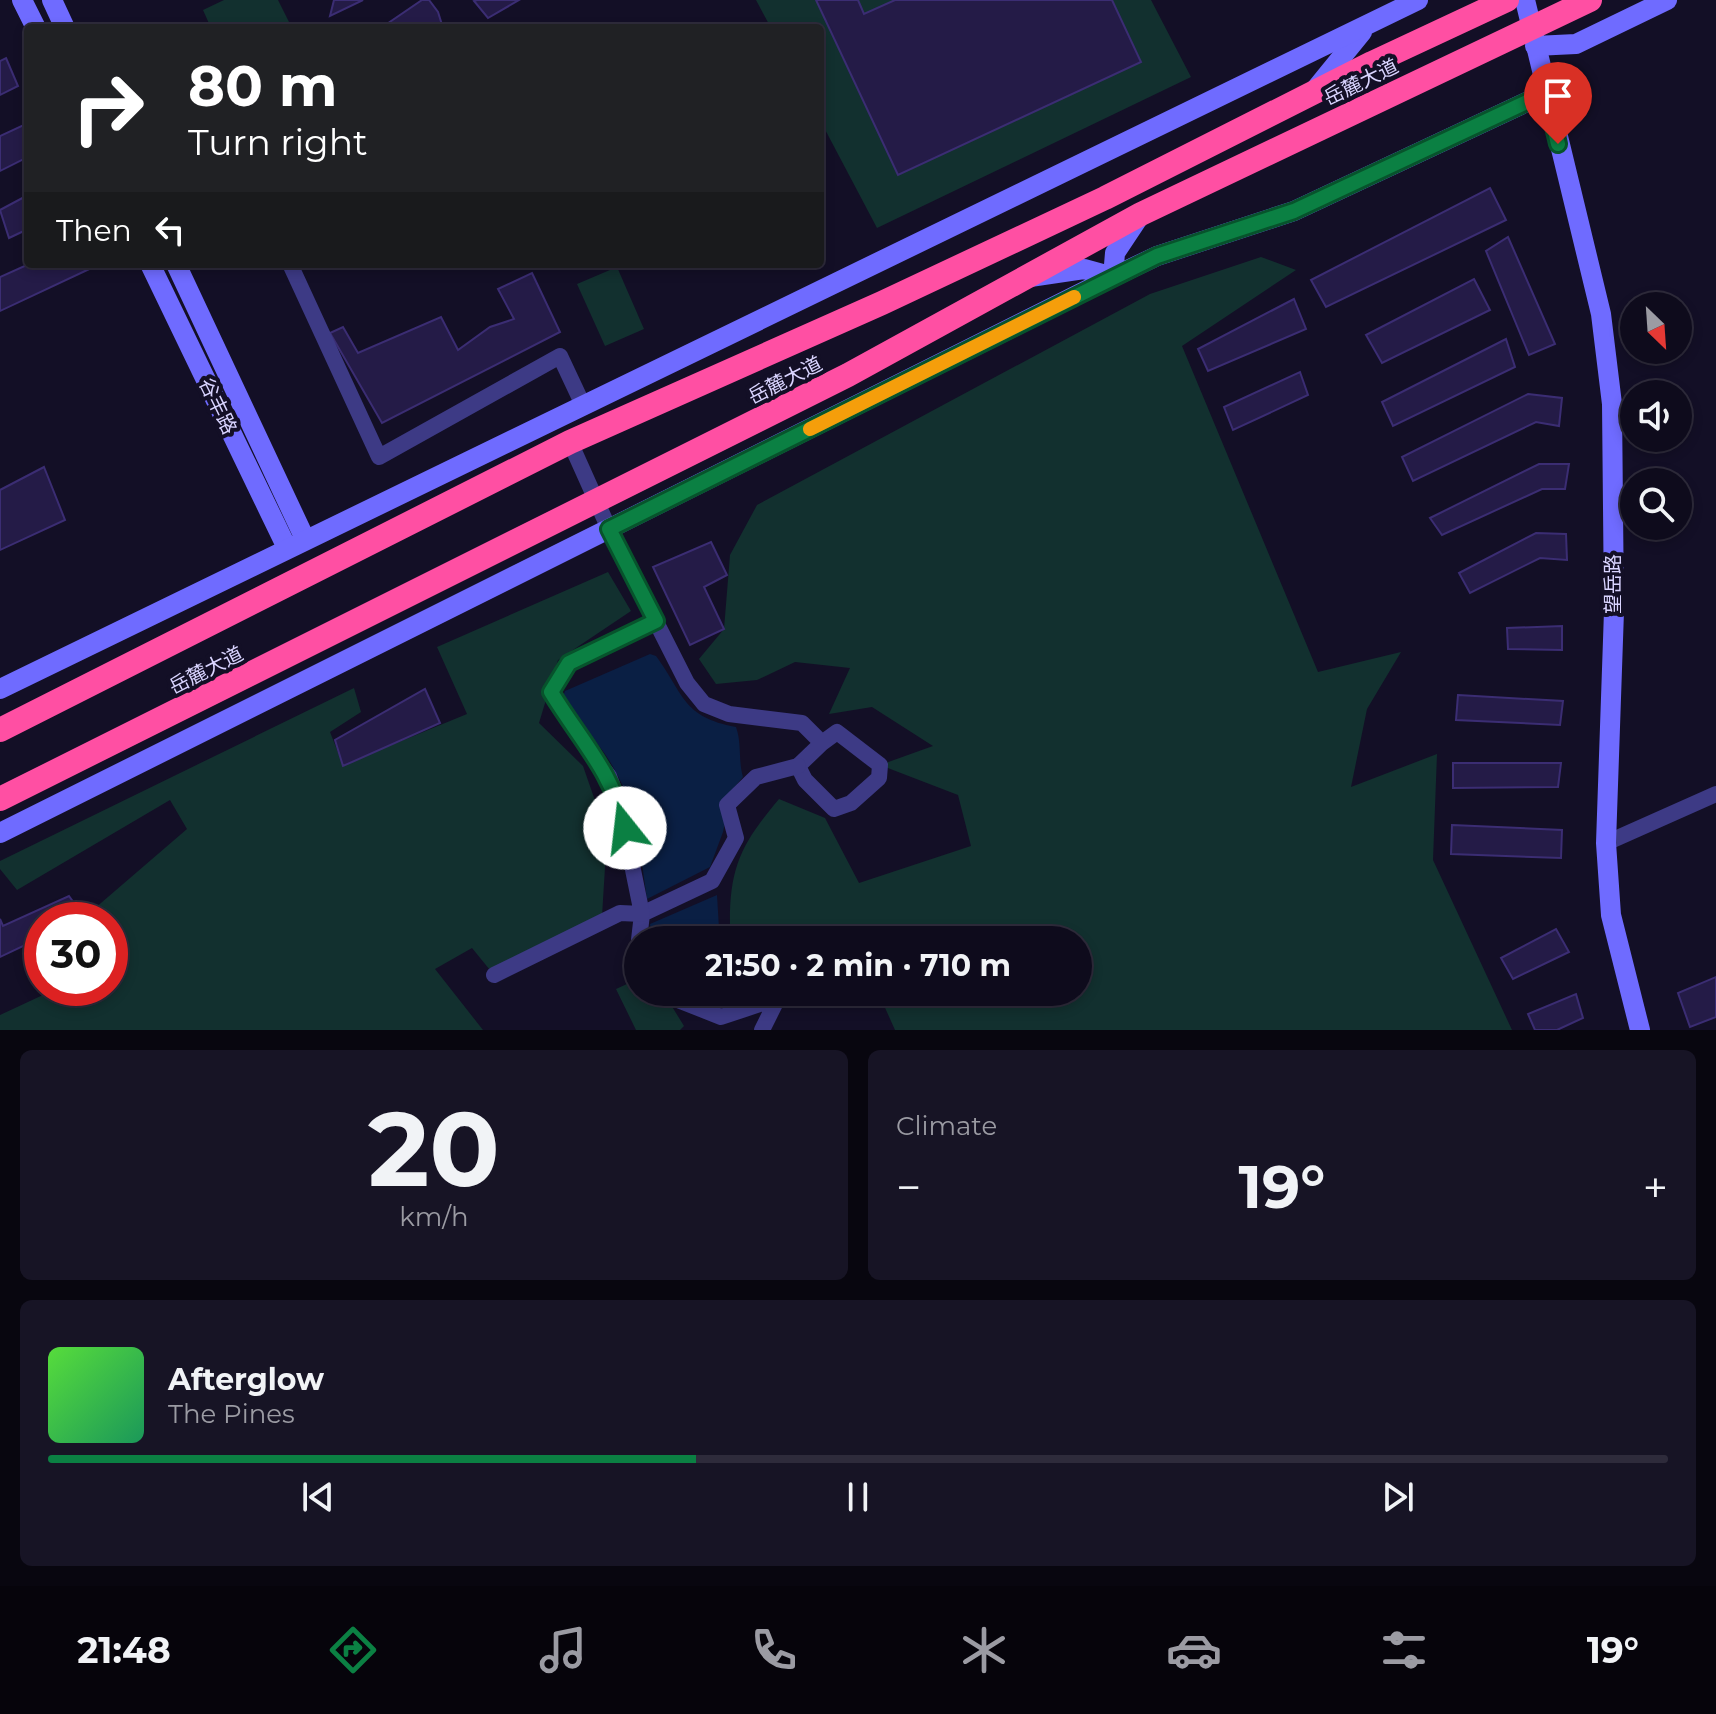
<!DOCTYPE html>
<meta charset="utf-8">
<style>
body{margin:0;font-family:Montserrat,"Noto Sans SC",sans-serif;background:#171425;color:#f1f3f6;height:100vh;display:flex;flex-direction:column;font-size:30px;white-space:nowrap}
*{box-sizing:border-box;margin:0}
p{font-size:26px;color:#9b9ba3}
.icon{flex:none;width:44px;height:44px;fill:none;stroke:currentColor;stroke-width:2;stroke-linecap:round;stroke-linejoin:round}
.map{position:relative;height:1030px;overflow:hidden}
.panel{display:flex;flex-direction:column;gap:20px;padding:20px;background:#08060f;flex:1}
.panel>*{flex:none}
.guide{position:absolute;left:24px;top:24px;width:800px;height:244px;border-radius:8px;box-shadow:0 4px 12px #0003,0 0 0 2px #2e2b3b;background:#202124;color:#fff;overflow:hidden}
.needle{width:52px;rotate:155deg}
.tools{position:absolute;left:1620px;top:292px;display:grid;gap:16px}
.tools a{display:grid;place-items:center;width:72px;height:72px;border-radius:50%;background:#0e0b1c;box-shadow:0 4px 12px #0003,0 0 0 2px #2e2b3b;font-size:40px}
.speed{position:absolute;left:24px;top:902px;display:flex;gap:16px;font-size:40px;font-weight:700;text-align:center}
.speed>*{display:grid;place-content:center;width:104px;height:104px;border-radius:50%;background:#0e0b1c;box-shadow:0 4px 12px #0003,0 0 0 2px #2e2b3b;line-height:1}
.speed .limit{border:12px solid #d22;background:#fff;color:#111}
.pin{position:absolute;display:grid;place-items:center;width:68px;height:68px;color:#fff;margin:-82px -34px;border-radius:50% 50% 50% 0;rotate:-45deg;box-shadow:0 0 8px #0007}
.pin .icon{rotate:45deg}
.me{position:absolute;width:88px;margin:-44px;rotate:344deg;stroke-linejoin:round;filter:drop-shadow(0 0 6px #0008)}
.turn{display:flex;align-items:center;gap:28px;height:168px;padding:0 32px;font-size:36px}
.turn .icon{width:104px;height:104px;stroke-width:2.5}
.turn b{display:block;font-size:56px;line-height:68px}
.then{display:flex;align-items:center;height:76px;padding:0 32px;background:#0003;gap:16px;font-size:30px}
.big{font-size:60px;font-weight:700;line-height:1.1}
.panel .widget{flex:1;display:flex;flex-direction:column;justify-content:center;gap:12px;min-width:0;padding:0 28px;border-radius:12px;background:#171425}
.panel .dial{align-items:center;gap:0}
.dial b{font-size:104px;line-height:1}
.song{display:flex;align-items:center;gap:24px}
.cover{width:96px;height:96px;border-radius:12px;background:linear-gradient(135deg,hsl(110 70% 55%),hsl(150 70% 35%))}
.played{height:8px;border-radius:4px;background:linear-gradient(90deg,#0b8043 40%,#2e2b3b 40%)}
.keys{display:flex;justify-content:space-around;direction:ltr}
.heat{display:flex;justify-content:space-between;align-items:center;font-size:44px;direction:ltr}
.panel .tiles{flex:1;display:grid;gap:20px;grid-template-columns:1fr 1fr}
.widget:last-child{grid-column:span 2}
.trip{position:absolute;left:624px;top:926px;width:468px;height:80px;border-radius:40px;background:#0e0b1c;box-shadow:0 4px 12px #0003,0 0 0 2px #2e2b3b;font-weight:700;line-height:80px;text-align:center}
.menu{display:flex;height:128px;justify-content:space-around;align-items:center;background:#06040b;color:#9b9ba3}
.menu .icon{width:56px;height:56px}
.menu .active{color:#0b8043}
.menu b{font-size:36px;color:#f1f3f6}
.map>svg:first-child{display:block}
.green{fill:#12302f}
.water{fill:#0a1f44}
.building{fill:#241b47;stroke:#3b2d73;stroke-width:2}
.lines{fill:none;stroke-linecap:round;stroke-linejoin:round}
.street{stroke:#3d3a85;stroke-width:16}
.secondary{stroke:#6f6bff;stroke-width:20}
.highway{stroke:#ff4fa3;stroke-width:24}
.route-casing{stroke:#07532c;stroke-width:20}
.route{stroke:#0b8043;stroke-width:14}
.slow{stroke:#f59e0b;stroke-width:14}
.labels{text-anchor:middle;stroke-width:8;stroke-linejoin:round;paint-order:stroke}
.street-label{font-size:20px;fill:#d9d4ff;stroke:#130f26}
</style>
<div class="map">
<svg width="1716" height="1030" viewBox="0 0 1716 1030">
<rect width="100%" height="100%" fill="#130f26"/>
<g class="green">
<polygon points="224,0 278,0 292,28 211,28 203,10"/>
<polygon points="756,0 1151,0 1191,77 877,228 820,120 820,28 771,28"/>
<path d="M1261,257l35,13 -114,76 136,326 83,-20 -34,57 -16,78 86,-33 -4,106 79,170h-617l-17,-38h200v-52h-332l-16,-14c-1,-59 12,-83 49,-127l46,19 34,65 112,-37 -13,-51 -78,-30 53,-19 -61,-39 -43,7 21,-46 -55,-6 -38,18 -41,4 -17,-25 25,-30 6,-74 27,-50 393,-211z"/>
<polygon points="617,267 644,329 605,346 577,284"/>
<polygon points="608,572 631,611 558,660 539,723 583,766 607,835 602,916 494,975 472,948 435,969 483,1030 0,1030 0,1015 58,988 110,988 110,920 93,920 94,909 187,829 170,800 17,890 0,869 0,861 354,688 361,712 330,732 343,765 467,714 437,647"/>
<polygon points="638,979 638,992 663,992 684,1026 680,1030 636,1030 616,989"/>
</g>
<g class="water">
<path d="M650,654l6,2c28,38 26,61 80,71 6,17 2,33 7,50l-11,13 -9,42 -13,35 -63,32c-12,-88 -17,-132 -87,-194l5,-14z"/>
<polygon points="717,895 719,928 725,940 653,940 650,924"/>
</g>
<g class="building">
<polygon points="334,0 363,0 330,16"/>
<polygon points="422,0 429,0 438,12 443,28 381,28"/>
<polygon points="477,0 519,0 488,18 474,1"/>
<polygon points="816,0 858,0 864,14 895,0 1112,0 1141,62 898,175"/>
<polygon points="6,58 18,86 0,95 0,61"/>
<polygon points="28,123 28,157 0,171 0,136"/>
<polygon points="1490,188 1506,220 1326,307 1311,280"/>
<polygon points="28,195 28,229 9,238 0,210"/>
<polygon points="1508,237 1555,344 1529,355 1486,251"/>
<polygon points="29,264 100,264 0,311 0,277"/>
<polygon points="532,273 560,332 382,423 330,333 343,327 358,353 441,317 458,350 490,327 514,319 498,289"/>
<polygon points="1474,279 1490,310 1382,363 1366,335"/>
<polygon points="1294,299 1306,329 1208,371 1198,349"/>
<polygon points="1506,339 1515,367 1393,426 1382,402"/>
<polygon points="1300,372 1308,395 1233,430 1224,407"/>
<polygon points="1528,394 1562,398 1559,426 1536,422 1413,481 1402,457"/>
<polygon points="1539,464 1569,464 1565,489 1542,489 1442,535 1430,518"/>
<polygon points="44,467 65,520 0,550 0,490"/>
<polygon points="1536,533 1566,534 1567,560 1540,558 1470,593 1459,573"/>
<polygon points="711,542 727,575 704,587 724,629 690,645 653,567"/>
<polygon points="1562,626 1562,650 1508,649 1507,628"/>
<polygon points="425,689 440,723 343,766 335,740"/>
<polygon points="1458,695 1563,701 1560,725 1456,720"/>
<polygon points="1453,763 1561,763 1558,787 1453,788"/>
<polygon points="1452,825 1562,830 1561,858 1451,854"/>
<polygon points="69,896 84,917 77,920 42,920 42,937 0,957 0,919 3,926"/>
<polygon points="1556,929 1569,952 1513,979 1501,958"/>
<polygon points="1716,977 1716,1017 1690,1027 1678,993"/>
<polygon points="1576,994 1583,1018 1557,1030 1535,1030 1528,1014"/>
</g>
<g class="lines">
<g class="street">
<polyline points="290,264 379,457 560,356 583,405"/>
<polyline points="570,442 609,529 687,683 704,704 729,714 802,723 822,743 837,732 880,765 879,778 851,803 834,809 805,780 798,766 822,743"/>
<polyline points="1606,843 1716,794"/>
<polyline points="639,940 642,914 712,881 736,838 727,805 756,777 798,766"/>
<polyline points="494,975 620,913 642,914 620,806 609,776 577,734 551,692 569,663 656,621"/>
<polyline points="672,992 678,1000 721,1017 778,998 762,1030"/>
</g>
<g class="secondary">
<polyline points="22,0 36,28"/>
<polyline points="52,0 65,28"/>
<polyline points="1525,0 1601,314 1612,404 1614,611 1606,843 1611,915 1640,1030"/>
<polyline points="1535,46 1576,44 1667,0"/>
<polyline points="1314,91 1362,32"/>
<polyline points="150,264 287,548"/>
<polyline points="176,264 305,539"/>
<polyline points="1030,277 1084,269 1113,277 1115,253 1141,214"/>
<polyline points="0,689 1418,0"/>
<polyline points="0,833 1113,277 1157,256 1294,211 1546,93"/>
</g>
<g class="highway">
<polyline points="0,730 570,442 882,303 1105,198 1372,63 1507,0"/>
<polyline points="0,799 848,375 1141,214 1590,0"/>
</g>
</g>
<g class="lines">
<defs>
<path id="route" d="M625,828c-12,-56 -45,-88 -74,-136l18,-29 87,-42 -47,-92 548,-273 137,-45 252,-118 12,51"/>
</defs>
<use href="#route" class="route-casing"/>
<use href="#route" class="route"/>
<polyline class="slow" points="810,429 1074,297"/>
</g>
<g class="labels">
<g class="street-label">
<text transform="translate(1361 82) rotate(-26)" y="7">岳麓大道</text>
<text transform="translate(785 380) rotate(-27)" y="7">岳麓大道</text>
<text transform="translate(218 406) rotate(64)" y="7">谷丰路</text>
<text transform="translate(1613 584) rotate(-90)" y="7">望岳路</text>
<text transform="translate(206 670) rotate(-27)" y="7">岳麓大道</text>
</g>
</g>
</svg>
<div class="tools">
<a><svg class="needle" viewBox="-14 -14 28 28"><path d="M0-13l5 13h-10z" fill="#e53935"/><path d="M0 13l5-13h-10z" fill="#9b9ba3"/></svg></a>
<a><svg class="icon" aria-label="sound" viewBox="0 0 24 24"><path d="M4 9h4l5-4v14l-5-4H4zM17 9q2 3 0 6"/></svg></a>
<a><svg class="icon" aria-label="search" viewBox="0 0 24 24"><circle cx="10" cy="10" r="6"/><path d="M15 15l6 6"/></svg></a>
</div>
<div class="speed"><div class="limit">30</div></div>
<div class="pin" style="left:1558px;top:144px;background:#d93025"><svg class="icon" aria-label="arrive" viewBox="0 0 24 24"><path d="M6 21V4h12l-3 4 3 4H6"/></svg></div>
<svg class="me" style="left:625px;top:828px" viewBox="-20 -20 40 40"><circle r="19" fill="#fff"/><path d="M0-13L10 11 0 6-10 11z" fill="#0b8043"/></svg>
<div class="trip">21:50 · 2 min · 710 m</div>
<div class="guide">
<div class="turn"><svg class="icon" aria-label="right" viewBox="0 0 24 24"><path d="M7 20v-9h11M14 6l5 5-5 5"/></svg><div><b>80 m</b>Turn right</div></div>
<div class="then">Then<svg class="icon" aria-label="left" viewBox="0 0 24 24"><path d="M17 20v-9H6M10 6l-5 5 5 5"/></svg></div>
</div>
</div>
<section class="panel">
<div class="tiles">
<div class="widget dial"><b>20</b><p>km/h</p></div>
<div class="widget"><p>Climate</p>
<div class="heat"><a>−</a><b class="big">19°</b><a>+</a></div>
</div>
<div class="widget">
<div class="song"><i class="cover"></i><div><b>Afterglow</b><p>The Pines</p></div></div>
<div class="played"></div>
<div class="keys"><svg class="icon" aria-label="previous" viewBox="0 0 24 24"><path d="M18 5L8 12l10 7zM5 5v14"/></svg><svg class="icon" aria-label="pause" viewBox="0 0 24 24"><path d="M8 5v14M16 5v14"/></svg><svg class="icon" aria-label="next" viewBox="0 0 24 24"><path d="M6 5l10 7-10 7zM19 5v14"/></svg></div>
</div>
</div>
</section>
<nav class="menu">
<b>21:48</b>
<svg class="icon active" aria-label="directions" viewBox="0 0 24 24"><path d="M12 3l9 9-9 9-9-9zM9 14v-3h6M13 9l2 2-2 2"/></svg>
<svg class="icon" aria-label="music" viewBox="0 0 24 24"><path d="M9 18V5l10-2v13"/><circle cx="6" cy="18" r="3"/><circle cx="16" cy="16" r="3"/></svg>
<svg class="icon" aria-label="phone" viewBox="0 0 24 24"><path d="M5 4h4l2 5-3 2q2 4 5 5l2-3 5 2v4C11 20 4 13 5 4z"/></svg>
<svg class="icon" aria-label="climate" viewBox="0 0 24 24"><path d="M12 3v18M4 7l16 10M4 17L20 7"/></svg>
<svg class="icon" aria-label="car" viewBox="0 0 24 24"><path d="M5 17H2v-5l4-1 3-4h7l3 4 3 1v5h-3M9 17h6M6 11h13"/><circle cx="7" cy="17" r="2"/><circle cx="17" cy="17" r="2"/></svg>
<svg class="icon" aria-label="filters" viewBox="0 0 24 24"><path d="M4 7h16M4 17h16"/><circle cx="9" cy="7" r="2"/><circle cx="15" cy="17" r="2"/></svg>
<b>19°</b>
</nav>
